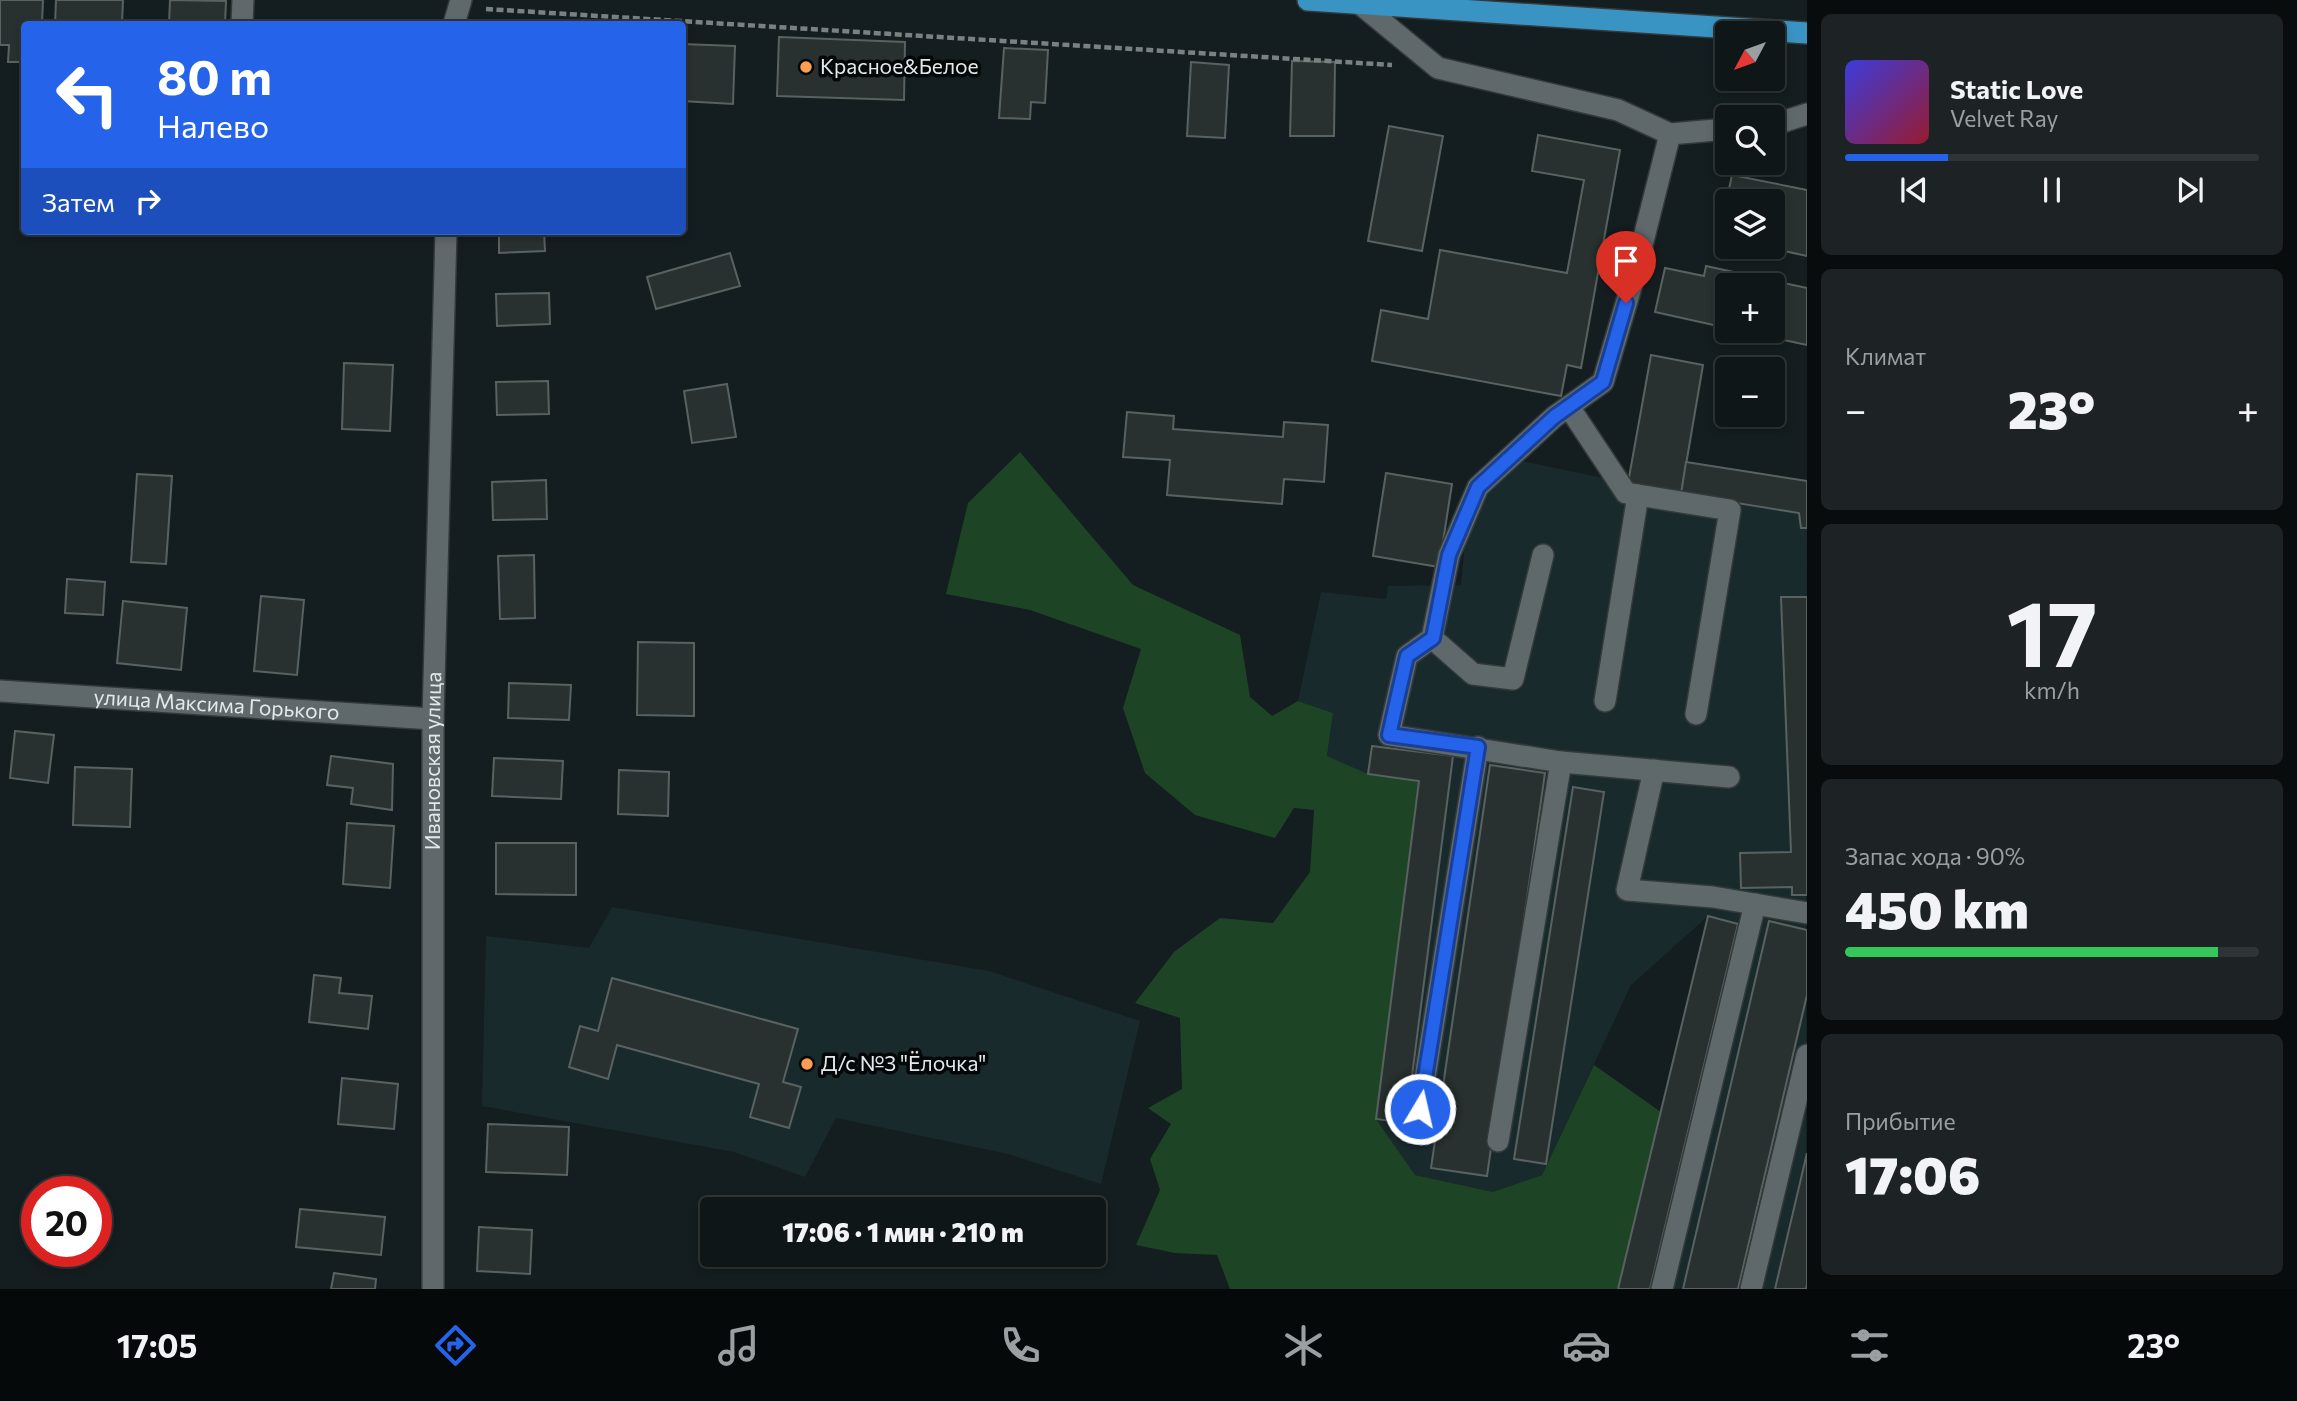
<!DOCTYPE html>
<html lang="ru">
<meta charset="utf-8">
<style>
body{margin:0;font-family:Commissioner,sans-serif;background:#1d2324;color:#f1f3f6;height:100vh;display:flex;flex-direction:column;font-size:26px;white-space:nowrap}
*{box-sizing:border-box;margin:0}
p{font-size:23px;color:#9b9fa1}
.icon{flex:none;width:38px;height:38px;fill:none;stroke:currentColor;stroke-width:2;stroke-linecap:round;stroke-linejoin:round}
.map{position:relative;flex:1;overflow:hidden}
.side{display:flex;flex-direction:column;gap:14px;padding:14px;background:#080c0d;width:490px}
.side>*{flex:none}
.top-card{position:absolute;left:21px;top:21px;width:665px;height:214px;border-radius:7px;box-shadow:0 4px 10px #0003,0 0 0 2px #2f3536;background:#2563eb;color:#fff;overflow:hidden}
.needle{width:46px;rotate:229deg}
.tools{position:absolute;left:1715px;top:21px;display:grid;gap:14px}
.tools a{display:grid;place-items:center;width:70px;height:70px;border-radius:7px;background:#0f1617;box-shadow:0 4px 10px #0003,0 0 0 2px #2f3536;font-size:35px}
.speed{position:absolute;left:21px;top:1176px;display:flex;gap:14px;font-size:35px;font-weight:700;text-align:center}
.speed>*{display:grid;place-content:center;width:91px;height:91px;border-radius:50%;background:#0f1617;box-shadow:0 4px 10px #0003,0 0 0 2px #2f3536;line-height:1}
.speed .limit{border:10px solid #d22;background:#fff;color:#111}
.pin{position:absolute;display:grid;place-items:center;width:60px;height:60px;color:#fff;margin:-72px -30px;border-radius:50% 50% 50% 0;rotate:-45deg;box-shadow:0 0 7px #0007}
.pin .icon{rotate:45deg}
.me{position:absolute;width:77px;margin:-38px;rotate:9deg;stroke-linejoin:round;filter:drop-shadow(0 0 5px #0008)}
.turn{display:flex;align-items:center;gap:24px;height:147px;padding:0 21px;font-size:32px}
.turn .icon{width:91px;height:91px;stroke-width:2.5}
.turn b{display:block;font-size:49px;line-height:60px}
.then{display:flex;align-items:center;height:66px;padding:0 21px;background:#0003;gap:14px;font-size:26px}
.big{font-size:52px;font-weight:800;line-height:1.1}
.side .tile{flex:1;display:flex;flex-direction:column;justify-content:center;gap:10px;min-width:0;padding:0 24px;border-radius:10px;background:#1d2324}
.side .dial{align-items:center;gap:0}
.dial b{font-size:91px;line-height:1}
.song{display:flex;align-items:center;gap:21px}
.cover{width:84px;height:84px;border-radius:10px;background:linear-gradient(135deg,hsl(240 70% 55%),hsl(350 70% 35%))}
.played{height:7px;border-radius:4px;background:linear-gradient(90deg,#2563eb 25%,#2f3536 25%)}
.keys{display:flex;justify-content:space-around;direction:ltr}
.heat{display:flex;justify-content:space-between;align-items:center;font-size:38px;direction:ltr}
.charge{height:10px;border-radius:5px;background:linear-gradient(90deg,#34c759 90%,#2f3536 0)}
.trip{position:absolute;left:700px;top:1197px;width:406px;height:70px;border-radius:7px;background:#0f1617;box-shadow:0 4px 10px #0003,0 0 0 2px #2f3536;font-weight:800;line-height:70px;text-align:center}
.menu{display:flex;height:112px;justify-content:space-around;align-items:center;background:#060909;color:#9b9fa1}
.menu .icon{width:49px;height:49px}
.menu .active{color:#2563eb}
.menu b{font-size:32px;color:#f1f3f6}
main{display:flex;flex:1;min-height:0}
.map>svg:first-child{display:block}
.built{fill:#192a2d}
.green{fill:#1d4525}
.building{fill:#28312f;stroke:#586260;stroke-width:2}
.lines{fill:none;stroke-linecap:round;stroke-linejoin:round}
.minor-casing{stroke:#34393a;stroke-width:24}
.major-casing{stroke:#34393a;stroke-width:24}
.path{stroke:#7a8183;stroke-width:4.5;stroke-dasharray:7 3.5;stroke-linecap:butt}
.minor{stroke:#5f696b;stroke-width:21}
.major{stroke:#3994c3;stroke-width:21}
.route-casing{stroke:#184099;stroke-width:18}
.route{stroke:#2563eb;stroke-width:12}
.poi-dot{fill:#fc9d53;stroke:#040707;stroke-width:2.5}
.labels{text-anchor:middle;stroke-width:7;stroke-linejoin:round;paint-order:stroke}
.poi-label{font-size:21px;fill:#e3e9ea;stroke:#040707;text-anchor:start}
.street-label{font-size:21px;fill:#e3e9ea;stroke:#040707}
</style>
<main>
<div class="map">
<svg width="1807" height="1289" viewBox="0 0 1807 1289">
<rect width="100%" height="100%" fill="#141d1f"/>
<g class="built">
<polygon points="1507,458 1680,494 1807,481 1806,1289 1618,1289 1707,917 1631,985 1542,1175 1493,1192 1415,1175 1376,1119 1419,781 1368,774 1327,756 1333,713 1298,701 1321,592 1386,599 1388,586 1461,585 1466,533"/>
<polygon points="612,907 989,971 1140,1021 1101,1184 1008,1154 836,1118 805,1177 734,1152 482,1106 486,936 589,948"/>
</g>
<polygon class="green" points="1020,452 1133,585 1240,635 1250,697 1272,716 1298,701 1333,713 1327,756 1368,774 1419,781 1376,1119 1415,1175 1493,1192 1542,1175 1594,1065 1661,1112 1618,1289 1230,1289 1217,1255 1175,1253 1136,1245 1160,1190 1150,1159 1171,1124 1148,1108 1182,1089 1180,1018 1135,1003 1174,952 1220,918 1273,923 1310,872 1314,810 1294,808 1275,838 1195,815 1145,773 1123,708 1141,649 1030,610 946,594 968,503"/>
<g class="building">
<polygon points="0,0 43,0 42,24 24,24 24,62 8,62 9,45 0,45"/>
<polygon points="56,0 123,0 122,24 55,24"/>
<polygon points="170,0 226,1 225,24 169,24"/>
<polygon points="779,37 905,42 904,100 777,96"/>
<polygon points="682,44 735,46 733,104 682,101"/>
<polygon points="1004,48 1048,50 1045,103 1031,102 1030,119 999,118"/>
<polygon points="1292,61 1335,62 1334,136 1290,136"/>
<polygon points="1191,62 1229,65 1225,138 1187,136"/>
<polygon points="1389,126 1443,136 1422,251 1368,241"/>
<polygon points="1538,135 1620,150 1581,368 1567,365 1561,396 1372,361 1381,310 1428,319 1440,250 1567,273 1584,180 1532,171"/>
<polygon points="1732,175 1807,190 1807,256 1766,247 1773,247 1773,201 1727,201 1727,239 1719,237"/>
<polygon points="499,231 544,231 545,251 499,253"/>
<polygon points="730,253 740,286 656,309 647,277"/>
<polygon points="1706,266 1807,288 1807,345 1741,331 1773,331 1773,285 1727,285 1727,328 1655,312 1665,268 1704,276"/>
<polygon points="549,293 550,324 497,326 496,294"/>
<polygon points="1651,355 1703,365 1681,494 1628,483"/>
<polygon points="344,363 393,365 390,431 342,429"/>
<polygon points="548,381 549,414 497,415 496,382"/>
<polygon points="727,384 736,437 692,443 684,391"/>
<polygon points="1127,412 1174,416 1173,429 1283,437 1284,422 1328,425 1324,482 1284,479 1282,504 1167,495 1170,460 1123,457"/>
<polygon points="1686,462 1807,481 1807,528 1801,528 1799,513 1681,494"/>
<polygon points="1386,473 1452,484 1439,567 1373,556"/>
<polygon points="137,474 172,476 166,564 131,562"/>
<polygon points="546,480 547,519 493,520 492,482"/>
<polygon points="534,555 535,618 500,619 498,556"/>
<polygon points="67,579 105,582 103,615 65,613"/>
<polygon points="261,596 304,600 297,675 254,671"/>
<polygon points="1781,597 1807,597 1807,895 1792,895 1792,887 1741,888 1740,853 1791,852"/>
<polygon points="123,601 187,608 181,670 117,663"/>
<polygon points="638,642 694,643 694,716 637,715"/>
<polygon points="509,683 571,685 569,720 508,718"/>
<polygon points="15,731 54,735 48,783 10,778"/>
<polygon points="1372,746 1453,756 1406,1123 1376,1119 1419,781 1368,774"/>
<polygon points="331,756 393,764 392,810 351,804 353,788 327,785"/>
<polygon points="494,758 563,761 561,799 492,796"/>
<polygon points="1490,765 1545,773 1487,1176 1431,1168"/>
<polygon points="75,767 132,769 130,827 73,825"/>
<polygon points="619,770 669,772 668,816 618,814"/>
<polygon points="1573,787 1604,792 1546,1164 1514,1159"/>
<polygon points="347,823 394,826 390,888 343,884"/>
<polygon points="496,843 576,843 576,895 496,894"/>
<polygon points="1708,916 1738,924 1650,1289 1618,1289"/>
<polygon points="1769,921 1807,930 1807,995 1738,1289 1683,1289"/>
<polygon points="314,975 341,978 339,993 372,996 368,1029 309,1022"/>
<polygon points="612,978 798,1029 783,1082 801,1087 789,1128 750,1117 759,1084 617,1045 608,1079 569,1067 580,1026 598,1031"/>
<polygon points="342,1078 398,1084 394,1129 338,1124"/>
<polygon points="488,1124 569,1127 567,1175 486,1172"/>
<polygon points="1807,1153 1807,1285 1806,1289 1775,1289"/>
<polygon points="300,1209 385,1217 381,1255 296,1247"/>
<polygon points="479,1227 532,1230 530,1274 477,1271"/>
<polygon points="334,1273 376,1279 375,1289 331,1289"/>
</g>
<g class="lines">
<defs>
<g id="minor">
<polyline points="1359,3 1438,68 1618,110 1670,134 1727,129"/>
<polyline points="242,24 243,0"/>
<polyline points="454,24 461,0"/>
<polyline points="1773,125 1807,114"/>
<polyline points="1670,134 1634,277 1603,382 1554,417 1478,487 1449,555 1432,638 1407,656 1389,735 1561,762 1729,777"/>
<polyline points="1569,407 1626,493 1730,510 1696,714"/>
<polyline points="1432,638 1473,674 1513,679 1543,555"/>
<path id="s1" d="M0,691l433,28"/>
<polyline points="1605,701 1638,495"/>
<polyline points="1654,770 1627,890 1713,897 1807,913"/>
<polyline points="1420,1109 1478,747"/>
<polyline points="1498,1141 1561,762"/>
<path id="s2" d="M433,1289v-570l13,-488"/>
<polyline points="1662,1289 1755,904"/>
<polyline points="1751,1289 1807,1055"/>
</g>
<polyline id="major" points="1308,0 1807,33"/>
</defs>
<use href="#minor" class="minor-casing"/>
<use href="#major" class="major-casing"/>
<polyline class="path" points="486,9 1392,65"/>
<use href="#minor" class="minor"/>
<use href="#major" class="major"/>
</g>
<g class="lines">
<defs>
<polyline id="route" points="1420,1109 1478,747 1389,735 1407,656 1433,638 1449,555 1478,487 1554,417 1603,382 1626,303"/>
</defs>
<use href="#route" class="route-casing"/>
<use href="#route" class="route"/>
</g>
<g class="poi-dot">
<circle cx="806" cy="67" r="7"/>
<circle cx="807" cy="1064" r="7"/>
</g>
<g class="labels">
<g class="poi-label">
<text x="820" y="74">Красное&amp;Белое</text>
<text x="821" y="1071">Д/с №3 "Ёлочка"</text>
</g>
<g class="street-label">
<text dy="7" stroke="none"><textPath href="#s1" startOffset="217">улица Максима Горького</textPath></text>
<text dy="7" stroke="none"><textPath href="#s2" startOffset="528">Ивановская улица</textPath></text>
</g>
</g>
</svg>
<div class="tools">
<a><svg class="needle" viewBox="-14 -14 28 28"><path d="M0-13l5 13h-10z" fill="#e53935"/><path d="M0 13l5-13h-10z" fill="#9b9fa1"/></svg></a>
<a><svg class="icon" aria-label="search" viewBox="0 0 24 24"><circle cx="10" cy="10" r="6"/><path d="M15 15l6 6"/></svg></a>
<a><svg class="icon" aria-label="layers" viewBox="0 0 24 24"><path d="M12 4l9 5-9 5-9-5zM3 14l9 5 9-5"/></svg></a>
<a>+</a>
<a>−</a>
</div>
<div class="speed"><div class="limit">20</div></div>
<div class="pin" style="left:1626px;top:303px;background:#d93025"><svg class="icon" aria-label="arrive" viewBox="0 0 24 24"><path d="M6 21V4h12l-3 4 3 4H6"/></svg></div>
<svg class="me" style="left:1420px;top:1109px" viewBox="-20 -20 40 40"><circle r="17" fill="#2563eb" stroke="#fff" stroke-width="3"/><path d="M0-11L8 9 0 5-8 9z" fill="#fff"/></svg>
<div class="trip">17:06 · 1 мин · 210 m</div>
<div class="top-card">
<div class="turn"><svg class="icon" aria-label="left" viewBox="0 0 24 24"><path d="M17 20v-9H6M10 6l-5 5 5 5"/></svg><div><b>80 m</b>Налево</div></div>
<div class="then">Затем<svg class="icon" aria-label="right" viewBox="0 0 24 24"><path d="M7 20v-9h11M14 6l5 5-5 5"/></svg></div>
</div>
</div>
<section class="side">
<div class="tile">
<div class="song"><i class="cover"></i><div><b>Static Love</b><p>Velvet Ray</p></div></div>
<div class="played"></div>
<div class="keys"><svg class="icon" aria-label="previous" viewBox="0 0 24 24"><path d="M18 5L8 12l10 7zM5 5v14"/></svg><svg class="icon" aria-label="pause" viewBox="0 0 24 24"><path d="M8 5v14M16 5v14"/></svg><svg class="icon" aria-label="next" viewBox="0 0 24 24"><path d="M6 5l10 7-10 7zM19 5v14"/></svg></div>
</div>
<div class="tile"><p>Климат</p>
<div class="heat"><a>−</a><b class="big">23°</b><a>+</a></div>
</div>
<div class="tile dial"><b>17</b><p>km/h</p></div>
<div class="tile"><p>Запас хода · 90%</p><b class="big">450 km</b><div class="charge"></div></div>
<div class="tile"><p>Прибытие</p><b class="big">17:06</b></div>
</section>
</main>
<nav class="menu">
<b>17:05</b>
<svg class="icon active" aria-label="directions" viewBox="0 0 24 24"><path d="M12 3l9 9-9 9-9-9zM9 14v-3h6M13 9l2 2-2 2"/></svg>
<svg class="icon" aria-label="music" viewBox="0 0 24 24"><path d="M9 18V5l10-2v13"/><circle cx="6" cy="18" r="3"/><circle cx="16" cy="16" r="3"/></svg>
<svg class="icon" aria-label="phone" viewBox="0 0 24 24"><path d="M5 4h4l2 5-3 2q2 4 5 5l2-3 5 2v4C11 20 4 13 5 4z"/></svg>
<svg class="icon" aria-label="climate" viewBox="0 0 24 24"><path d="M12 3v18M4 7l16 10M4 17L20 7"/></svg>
<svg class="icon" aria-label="car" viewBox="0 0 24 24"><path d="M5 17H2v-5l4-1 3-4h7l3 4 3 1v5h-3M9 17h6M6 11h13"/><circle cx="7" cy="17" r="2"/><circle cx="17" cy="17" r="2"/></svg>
<svg class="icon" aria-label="filters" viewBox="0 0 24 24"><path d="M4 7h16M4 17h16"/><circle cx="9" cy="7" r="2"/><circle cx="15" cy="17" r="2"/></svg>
<b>23°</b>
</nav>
